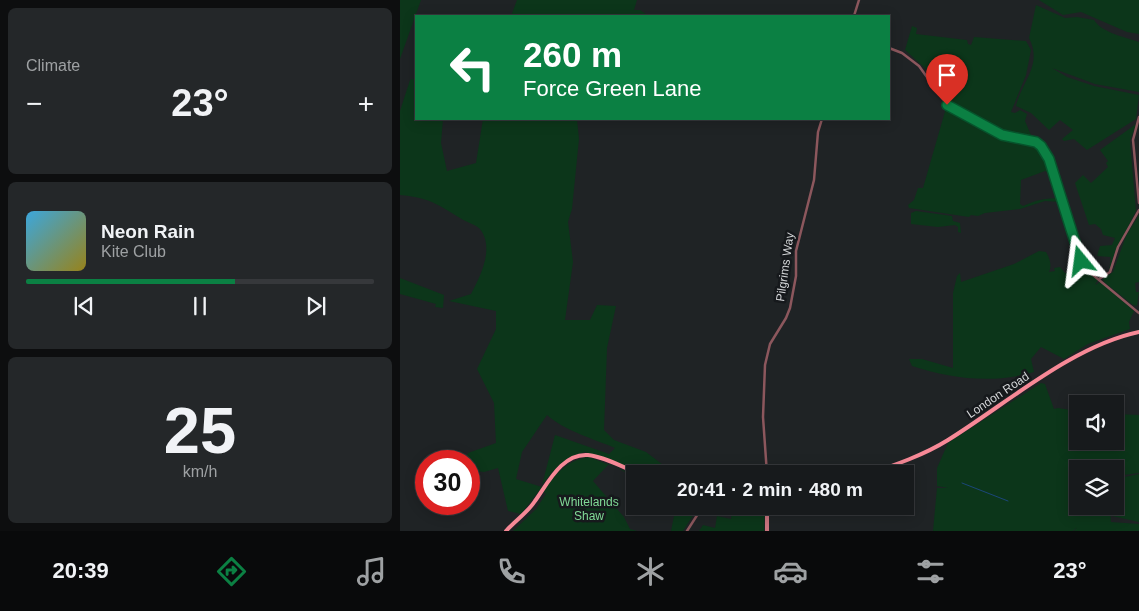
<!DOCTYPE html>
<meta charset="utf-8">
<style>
body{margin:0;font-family:Arial,sans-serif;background:#242729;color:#f1f3f6;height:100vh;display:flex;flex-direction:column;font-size:19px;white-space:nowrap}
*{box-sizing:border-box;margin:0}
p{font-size:16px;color:#9ea1a3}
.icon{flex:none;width:28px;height:28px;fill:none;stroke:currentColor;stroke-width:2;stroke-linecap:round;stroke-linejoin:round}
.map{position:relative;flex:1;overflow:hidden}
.drawer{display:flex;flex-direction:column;gap:8px;padding:8px;background:#0d0e0f;width:400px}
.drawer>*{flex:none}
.banner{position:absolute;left:15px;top:15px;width:475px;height:105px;border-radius:0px;box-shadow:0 2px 12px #0003,0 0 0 1px #36383b;background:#0b8043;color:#fff;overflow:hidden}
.controls{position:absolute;left:669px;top:395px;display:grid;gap:10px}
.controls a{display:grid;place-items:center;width:55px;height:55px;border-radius:0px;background:#171a1c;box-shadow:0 2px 12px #0003,0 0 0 1px #36383b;font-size:25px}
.speed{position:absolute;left:15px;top:450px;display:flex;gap:10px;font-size:25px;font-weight:700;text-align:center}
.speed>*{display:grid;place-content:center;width:65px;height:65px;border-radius:50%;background:#171a1c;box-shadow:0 2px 12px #0003,0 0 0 1px #36383b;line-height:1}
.speed .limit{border:8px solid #d22;background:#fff;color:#111}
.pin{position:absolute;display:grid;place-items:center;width:42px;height:42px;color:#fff;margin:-51px -21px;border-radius:50% 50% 50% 0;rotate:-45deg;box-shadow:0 0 5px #0007}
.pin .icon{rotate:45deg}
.me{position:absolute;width:55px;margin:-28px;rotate:344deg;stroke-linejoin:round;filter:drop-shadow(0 0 4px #0008)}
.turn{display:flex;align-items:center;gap:18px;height:105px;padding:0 25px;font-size:22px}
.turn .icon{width:65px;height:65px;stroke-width:2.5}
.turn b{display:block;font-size:35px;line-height:42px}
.big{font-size:38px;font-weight:800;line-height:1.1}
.drawer .widget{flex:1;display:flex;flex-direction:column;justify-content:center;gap:8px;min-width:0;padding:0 18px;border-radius:8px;background:#242729}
.drawer .dial{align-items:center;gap:0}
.dial b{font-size:65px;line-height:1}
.song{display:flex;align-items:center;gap:15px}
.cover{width:60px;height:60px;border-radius:8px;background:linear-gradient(135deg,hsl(200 70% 55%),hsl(50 70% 35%))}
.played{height:5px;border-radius:2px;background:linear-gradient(90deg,#0b8043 60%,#36383b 60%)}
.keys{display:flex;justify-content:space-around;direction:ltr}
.heat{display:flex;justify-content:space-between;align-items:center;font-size:28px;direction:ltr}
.trip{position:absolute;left:226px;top:465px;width:288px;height:50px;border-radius:0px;background:#171a1c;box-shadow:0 2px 12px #0003,0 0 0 1px #36383b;font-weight:800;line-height:50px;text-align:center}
.dock{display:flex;height:80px;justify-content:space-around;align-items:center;background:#090a0b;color:#9ea1a3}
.dock .icon{width:35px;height:35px}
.dock .active{color:#0b8043}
.dock b{font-size:22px;color:#f1f3f6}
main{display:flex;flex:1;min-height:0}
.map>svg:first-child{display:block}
.green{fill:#0c361a}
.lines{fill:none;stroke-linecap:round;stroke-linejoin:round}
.stream{stroke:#1b4679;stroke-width:1}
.street{stroke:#8c575d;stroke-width:2.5}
.secondary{stroke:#c9747e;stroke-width:4}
.primary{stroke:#f78997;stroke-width:4}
.route-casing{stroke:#07532c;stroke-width:12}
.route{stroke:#0b8043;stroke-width:9}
.labels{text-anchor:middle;stroke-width:5;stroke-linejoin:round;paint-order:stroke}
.street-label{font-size:12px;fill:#d4d6d8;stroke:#16191c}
.park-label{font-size:12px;fill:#80d996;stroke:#16191c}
</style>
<main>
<section class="drawer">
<div class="widget"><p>Climate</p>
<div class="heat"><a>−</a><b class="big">23°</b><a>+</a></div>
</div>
<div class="widget">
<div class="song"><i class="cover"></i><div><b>Neon Rain</b><p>Kite Club</p></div></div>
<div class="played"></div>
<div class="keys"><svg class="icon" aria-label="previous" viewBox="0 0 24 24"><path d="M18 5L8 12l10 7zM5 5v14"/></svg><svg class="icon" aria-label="pause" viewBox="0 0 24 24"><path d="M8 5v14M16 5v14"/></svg><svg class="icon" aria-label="next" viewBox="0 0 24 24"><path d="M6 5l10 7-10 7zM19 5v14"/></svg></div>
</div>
<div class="widget dial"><b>25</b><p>km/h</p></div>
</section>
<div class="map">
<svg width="739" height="531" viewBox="0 0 739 531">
<rect width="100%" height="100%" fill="#1f2325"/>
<g class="green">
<polygon points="0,0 21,0 0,59"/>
<polygon points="117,0 237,0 234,10 240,10 249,16 111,16"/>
<polygon points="639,0 739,0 739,34 727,32 681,12 663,15"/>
<path d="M636,5l29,13 12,-1 17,3c8,13 31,17 45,22v50l-44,-8 -43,-16 15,9 27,9 45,9 -3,24 -49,31 -13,-11 -10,2 -2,-2 11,-9 -13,-10 -11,10 -18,-17 -15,-7c6,-25 27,-41 13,-68z"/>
<polygon points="512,26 517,28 516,34 567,40 568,44 571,45 574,37 626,41 631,50 626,75 611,112 615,113 620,110 627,114 625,121 631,135 636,140 602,133 549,102 527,70 505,50"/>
<path d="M16,78v41h27l-2,24 6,28 29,-8 7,-44h94l2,20 -7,70 -4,13 5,40 -8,58h25l7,-15 19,1 -9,42 -3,82 10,10 32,12 29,22h-27l-63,-22c-19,4 -32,18 -43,33l13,-50 54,19 6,-6c-21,-9 -52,-18 -68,-33l-25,37 -6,27 26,8 -21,27 -13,-3 -10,-43 -14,4 -15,-2v-9h-4l3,-8 28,-10 -2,-40 -17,-34 19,-40v-18l-47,-10 22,-7c9,-17 24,-46 9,-65 -5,-5 -14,-7 -20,-11 -25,-15 -30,-20 -60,-23v-84l10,-31z"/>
<path d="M546,108l53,28 37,10 10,13 4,15 -5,-3 -24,9 -1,24 3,2c13,-6 23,-8 37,-8v4l-15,-1 -25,8 -35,4 -7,3 -7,-1 -2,2 -60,-9 -1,-3 6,-5 4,-12h5z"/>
<polygon points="736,124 730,141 736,211 715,252 709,271 711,257 697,256 700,246 712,245 715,238 703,235 701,229 695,224 689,225 675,183 683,175 691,183 708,167 706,163 708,161 700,150"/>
<polygon points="516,211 552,216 553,221 560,223 561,233 558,232 558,227 555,225 538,227 511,224 511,213"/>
<polygon points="739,215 739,282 735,283 736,292 739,292 737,306 733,305 704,282 703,279 713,272 726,236"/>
<path d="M639,251l7,1c4,7 6,13 3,20l6,-1 -1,-3 6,-1 5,6h19l2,-2 12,9 -3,5 5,-3 3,2 31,27 -5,11 1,7 -42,15 -24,15 -23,-12 -10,12 3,13c-40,12 -83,7 -122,-6l-3,-7h13l31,9v-75l4,-17 3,-3 1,9 53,-18z"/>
<polygon points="0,278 44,295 43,308 35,307 36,304 0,294"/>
<polygon points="641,383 645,384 654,409 658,408 677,411 678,441 715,441 715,414 739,415 739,473 715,476 715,469 678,469 678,506 710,506 711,522 739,524 739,531 674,531 677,527 673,531 533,531 537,488 548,488 537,486 537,468 548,443"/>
<path d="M189,457l46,18v7l-8,-9 -18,-9 -16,17 31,36 6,12 7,2h-124l23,-22 10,-15 -2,-2c9,-17 25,-33 45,-35z"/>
<polygon points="739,474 739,522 712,516 711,506 715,506 715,479"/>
<polygon points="276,506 299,506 283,531 271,531"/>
<polygon points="332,506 365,506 364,531 299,531 303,525 315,528 317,516 331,519"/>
</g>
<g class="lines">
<polyline class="stream" points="562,483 608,501"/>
<g class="street">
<polyline points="454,16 459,0"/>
<polyline points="489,48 502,53 519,66 542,98 552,108 602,135 636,142 641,146 649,159 681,261 687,270 739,313"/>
<polyline points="739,117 733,140 739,203"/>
<polyline points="699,279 710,272 718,247 739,210"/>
<polyline points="367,474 363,417 365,365 370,344 386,318 390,308 396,276 396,251 414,180 418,132 422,119"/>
<polyline points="287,531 303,506"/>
</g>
<polyline class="secondary" points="367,531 367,506"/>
<g class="primary">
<path d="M468,474c27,-9 56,-19 80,-34 58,-36 124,-94 191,-108"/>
<path d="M106,531c9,-10 22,-19 29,-30 13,-18 27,-48 53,-46 17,2 35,12 51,19"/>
</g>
</g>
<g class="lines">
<defs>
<polyline id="route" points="547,105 602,135 636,142 641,146 649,159 681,261"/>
</defs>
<use href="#route" class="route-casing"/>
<use href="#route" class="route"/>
</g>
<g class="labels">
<g class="street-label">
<text transform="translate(385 267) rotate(-82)" y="4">Pilgrims Way</text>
<text transform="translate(598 395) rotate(-34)" y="4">London Road</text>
</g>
<g class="park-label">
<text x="189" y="506">Whitelands<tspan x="189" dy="14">Shaw</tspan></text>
</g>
</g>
</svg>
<div class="controls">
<a><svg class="icon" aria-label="sound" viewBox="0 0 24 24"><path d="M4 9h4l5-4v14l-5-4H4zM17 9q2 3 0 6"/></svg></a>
<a><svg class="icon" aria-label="layers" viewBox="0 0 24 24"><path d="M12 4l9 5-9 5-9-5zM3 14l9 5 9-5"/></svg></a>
</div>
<div class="speed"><div class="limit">30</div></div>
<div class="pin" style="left:547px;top:105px;background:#d93025"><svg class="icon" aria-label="arrive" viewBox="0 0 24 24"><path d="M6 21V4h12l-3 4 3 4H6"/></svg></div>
<svg class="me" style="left:681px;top:261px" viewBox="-20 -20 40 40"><path d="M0-17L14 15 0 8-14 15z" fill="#0b8043" stroke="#fff" stroke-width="4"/></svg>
<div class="trip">20:41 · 2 min · 480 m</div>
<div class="banner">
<div class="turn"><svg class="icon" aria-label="left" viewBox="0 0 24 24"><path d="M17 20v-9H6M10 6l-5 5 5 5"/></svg><div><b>260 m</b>Force Green Lane</div></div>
</div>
</div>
</main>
<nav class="dock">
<b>20:39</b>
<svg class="icon active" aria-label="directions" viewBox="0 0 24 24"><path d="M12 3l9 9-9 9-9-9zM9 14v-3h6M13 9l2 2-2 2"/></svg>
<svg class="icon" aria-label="music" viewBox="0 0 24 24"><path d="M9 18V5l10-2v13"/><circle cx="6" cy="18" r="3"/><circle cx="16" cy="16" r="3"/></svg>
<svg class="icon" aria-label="phone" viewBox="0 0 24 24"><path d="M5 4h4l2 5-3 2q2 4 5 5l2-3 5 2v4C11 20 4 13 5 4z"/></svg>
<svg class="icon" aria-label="climate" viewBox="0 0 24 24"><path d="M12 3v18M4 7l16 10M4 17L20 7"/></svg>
<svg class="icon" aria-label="car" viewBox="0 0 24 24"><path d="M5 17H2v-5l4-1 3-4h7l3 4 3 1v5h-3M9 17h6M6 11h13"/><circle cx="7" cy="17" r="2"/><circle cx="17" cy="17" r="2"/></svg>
<svg class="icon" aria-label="filters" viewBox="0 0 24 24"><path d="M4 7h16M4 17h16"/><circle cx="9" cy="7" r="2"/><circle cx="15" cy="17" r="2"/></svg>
<b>23°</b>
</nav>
